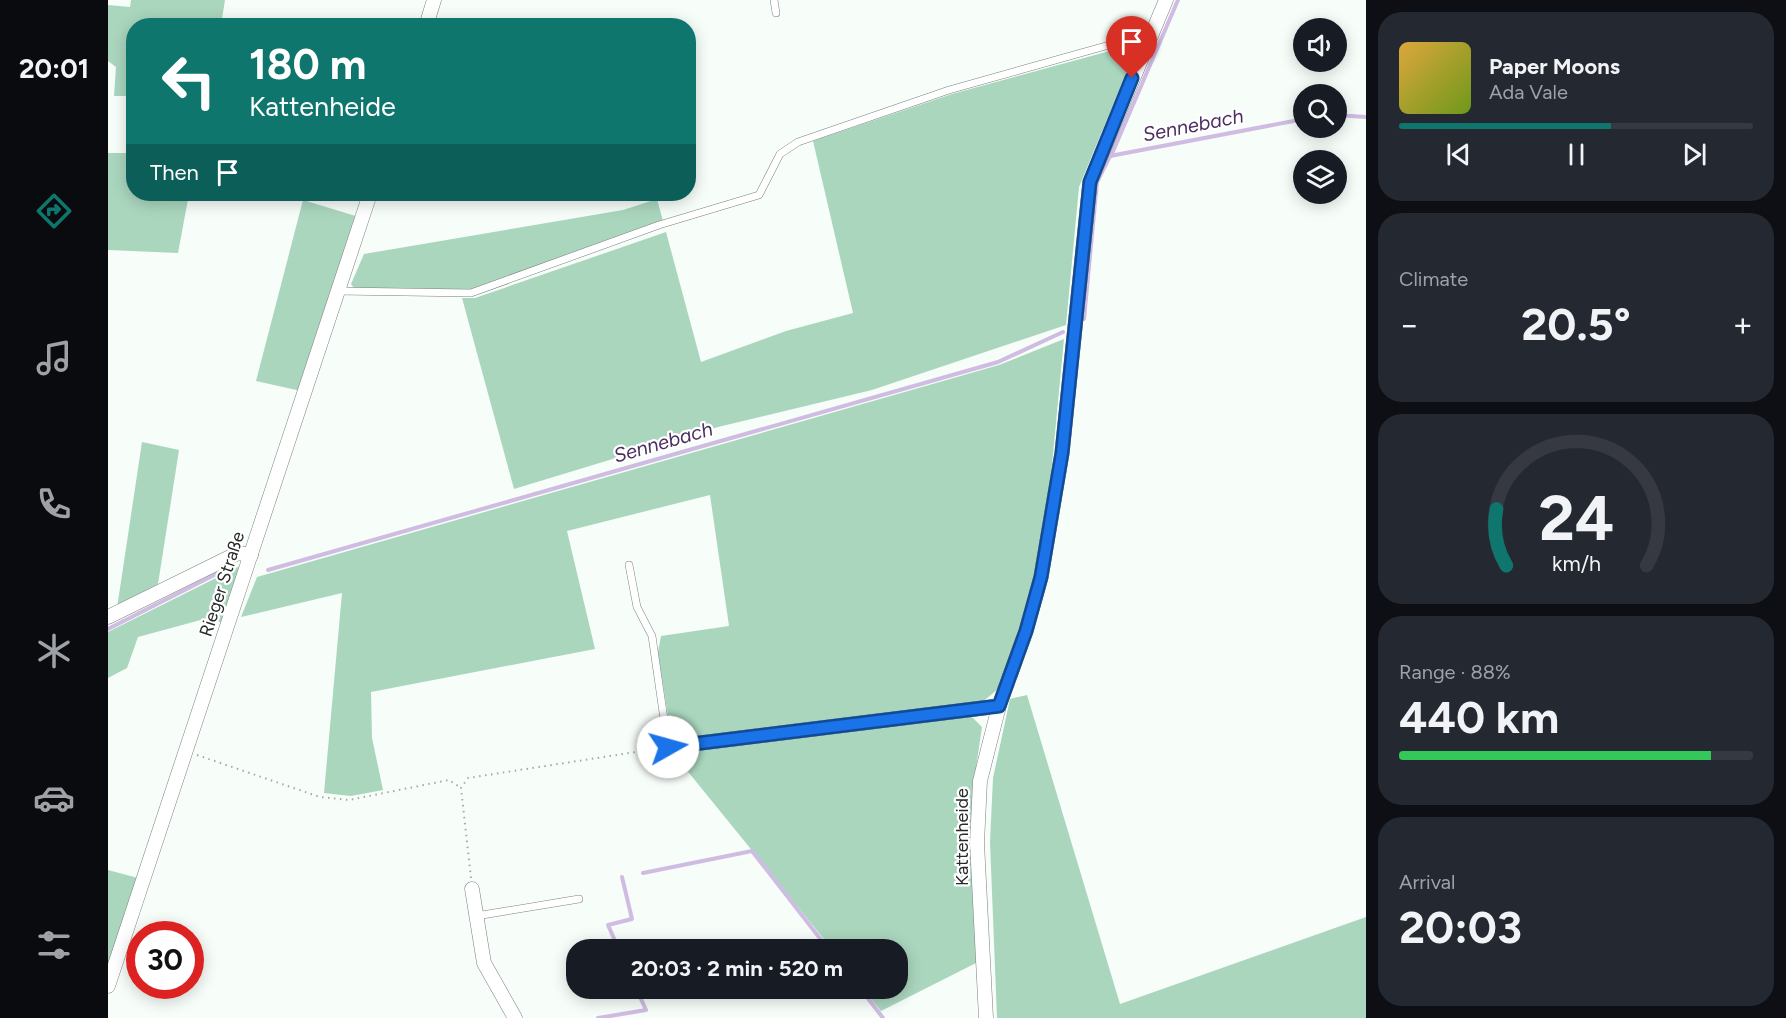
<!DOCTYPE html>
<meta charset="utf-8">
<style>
body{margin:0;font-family:Figtree,sans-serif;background:#242831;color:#f1f3f6;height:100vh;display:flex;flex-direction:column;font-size:22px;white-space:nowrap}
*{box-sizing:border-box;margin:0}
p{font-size:20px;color:#9ea1a6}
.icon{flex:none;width:33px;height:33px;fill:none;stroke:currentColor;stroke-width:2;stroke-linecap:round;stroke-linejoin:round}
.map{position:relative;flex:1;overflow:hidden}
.panel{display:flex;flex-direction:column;gap:12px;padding:12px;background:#0d0f14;width:420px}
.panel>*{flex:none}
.guide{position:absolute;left:18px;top:18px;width:570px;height:183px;border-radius:24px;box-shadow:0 3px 15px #0003;background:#0f766e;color:#fff;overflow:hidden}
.fabs{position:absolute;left:1185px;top:18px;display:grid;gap:12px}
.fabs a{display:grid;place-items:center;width:54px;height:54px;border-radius:50%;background:#171b24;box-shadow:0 3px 15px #0003;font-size:30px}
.speed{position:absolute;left:18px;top:921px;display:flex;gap:12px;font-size:30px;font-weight:700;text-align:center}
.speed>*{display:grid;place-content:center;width:78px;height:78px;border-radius:50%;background:#171b24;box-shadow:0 3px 15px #0003;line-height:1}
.speed .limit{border:9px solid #d22;background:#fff;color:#111}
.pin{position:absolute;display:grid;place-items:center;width:51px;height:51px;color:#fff;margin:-62px -26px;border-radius:50% 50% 50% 0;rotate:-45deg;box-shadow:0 0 6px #0007}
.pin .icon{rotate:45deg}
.me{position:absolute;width:66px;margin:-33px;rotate:83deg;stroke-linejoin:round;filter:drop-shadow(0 0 4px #0008)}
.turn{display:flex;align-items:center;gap:21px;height:126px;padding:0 24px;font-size:27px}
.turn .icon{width:78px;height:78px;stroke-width:2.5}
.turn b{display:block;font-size:42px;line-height:51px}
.then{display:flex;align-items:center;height:57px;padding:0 24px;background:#0003;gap:12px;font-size:22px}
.big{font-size:45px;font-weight:700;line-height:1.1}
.panel .tile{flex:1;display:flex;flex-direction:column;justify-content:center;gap:9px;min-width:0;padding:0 21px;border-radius:24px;background:#242831}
.panel .dial{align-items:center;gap:0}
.dial svg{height:156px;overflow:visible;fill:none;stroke:#363941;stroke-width:7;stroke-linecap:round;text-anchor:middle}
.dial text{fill:#f1f3f6;stroke:none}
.song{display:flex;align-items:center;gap:18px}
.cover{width:72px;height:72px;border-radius:9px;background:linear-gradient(135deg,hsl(40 70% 55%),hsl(80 70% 35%))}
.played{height:6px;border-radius:3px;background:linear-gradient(90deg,#0f766e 60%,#363941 60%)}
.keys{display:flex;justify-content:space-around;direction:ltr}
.heat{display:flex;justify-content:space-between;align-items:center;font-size:33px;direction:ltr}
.charge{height:9px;border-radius:4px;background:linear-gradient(90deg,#34c759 88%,#363941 0)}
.trip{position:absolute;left:458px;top:939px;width:342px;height:60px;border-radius:24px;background:#171b24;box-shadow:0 3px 15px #0003;font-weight:700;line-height:60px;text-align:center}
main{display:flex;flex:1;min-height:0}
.menu{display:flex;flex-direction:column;width:108px;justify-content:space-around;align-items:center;background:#090b0e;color:#9ea1a6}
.menu .icon{width:42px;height:42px}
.menu .on{color:#0f766e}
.menu b{font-size:27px;color:#f1f3f6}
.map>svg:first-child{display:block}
.green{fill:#aad6be}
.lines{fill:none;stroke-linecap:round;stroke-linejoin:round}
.stream{stroke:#d0bce3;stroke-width:4}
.lane-casing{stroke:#7c817e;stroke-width:8}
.street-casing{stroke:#7c817e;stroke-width:15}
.path{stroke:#a4a9a6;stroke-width:2;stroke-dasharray:1.5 4.5;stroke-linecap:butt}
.lane{stroke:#fff;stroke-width:7}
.street{stroke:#fff;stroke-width:14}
.route-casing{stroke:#114b97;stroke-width:15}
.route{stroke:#1a73e8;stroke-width:10}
.labels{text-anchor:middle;stroke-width:4.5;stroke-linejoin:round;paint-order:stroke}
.street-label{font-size:18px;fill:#282b29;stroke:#fff}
.water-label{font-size:20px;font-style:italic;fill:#4b2f60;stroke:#fff}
</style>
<main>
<nav class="menu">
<b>20:01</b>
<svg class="icon on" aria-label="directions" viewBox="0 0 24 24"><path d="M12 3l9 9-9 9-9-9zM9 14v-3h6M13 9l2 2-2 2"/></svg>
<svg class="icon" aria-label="music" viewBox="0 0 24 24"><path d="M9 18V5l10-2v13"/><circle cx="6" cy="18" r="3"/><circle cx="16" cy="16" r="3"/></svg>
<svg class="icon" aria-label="phone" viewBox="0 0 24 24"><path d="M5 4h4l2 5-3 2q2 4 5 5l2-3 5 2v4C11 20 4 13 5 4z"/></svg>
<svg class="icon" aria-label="climate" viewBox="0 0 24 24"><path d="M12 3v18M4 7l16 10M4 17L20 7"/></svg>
<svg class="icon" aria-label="car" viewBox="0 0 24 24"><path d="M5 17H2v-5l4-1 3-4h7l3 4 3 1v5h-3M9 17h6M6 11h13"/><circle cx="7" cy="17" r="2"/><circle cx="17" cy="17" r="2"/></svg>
<svg class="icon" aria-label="filters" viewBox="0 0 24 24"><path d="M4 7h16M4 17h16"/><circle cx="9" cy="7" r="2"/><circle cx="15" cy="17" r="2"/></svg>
</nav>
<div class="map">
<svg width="1258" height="1018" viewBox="0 0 1258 1018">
<rect width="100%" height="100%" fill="#f7fdf9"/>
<g class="green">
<polygon points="23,0 117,0 113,25 26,26 25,96 6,96 8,67 0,61 0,5 22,7"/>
<polygon points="1020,46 1028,49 971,187 958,325 764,390 610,427 406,489 354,298 367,298 558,232 593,362 678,331 745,313 705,141 844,94"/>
<polygon points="25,119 26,194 81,194 70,253 0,250 0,153 24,153"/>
<polygon points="549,199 555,221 362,291 246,288 243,284 256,254 515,210"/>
<polygon points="195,200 251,217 193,391 148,381"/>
<polygon points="956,339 943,475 926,575 911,628 890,689 871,705 582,742 570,739 562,729 550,652 553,636 621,626 602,495 459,531 487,649 263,692 264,738 275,790 243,796 216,793 234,593 133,617 149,577 891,365"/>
<polygon points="34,442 71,450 50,584 9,608"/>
<polygon points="134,565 115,623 100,618 30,637 19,668 0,678 0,632"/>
<polygon points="919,695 1012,1004 1258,917 1258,1018 889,1018 882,842 885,778 902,699"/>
<polygon points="861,714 874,727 864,795 870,962 773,1011 755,989 789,988 789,950 724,949 564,752"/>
<polygon points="0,870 30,878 0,967"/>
</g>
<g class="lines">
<g class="stream">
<polyline points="1228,115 1258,117"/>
<polyline points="1003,156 1070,0"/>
<polyline points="976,319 989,182 1002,156 1196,119"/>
<polyline points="160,570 890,362 955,332"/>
<polyline points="0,629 118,569"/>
<polyline points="535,873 644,851 721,950"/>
<polyline points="511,950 500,925 524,919 514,877"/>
<polyline points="752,988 775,1018"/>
<polyline points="490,1018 538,1010 528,988"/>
</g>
<defs>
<g id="lane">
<polyline points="666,0 668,13"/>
<polyline points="230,291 363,293 551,225 651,195 672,154 690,142 841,90 1019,40 1040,41"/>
<polyline points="521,565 529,607 544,636 560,747"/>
<polyline points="368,916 471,899"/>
</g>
<g id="street">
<polyline points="318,26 326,0"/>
<polyline points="0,617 130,553 143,555"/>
<polyline points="560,747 891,706"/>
<polyline points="364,889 376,963 407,1018"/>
<polyline points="0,986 262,194"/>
<polyline points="878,1018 869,843 872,781 891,706 918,631 933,577 954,453 982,182 1058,0"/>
</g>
</defs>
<use href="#lane" class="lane-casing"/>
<use href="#street" class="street-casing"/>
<g class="path">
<polyline points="89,755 212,797 241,800 341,780 353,788"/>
<polyline points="363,878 353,788 360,778 547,749"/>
</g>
<use href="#lane" class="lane"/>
<use href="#street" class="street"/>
</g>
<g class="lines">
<defs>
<polyline id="route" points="560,747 891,706 918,631 933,577 954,453 982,182 1024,78"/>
</defs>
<use href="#route" class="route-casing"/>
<use href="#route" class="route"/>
</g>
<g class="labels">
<g class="street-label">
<text transform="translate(114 584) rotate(-72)" y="6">Rieger Straße</text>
<text transform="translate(854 837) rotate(-90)" y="6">Kattenheide</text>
</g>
<g class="water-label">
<text transform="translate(1085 125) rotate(-11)" y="7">Sennebach</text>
<text transform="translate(555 442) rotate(-16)" y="7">Sennebach</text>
</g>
</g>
</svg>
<div class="fabs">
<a><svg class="icon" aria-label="sound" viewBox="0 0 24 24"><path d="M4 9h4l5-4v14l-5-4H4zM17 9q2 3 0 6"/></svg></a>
<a><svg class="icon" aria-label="search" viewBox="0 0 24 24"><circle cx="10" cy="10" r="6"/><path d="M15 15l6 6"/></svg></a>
<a><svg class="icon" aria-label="layers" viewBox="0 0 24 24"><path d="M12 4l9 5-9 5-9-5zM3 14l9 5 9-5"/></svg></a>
</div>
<div class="speed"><div class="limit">30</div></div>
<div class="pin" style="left:1024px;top:78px;background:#d93025"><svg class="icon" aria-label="arrive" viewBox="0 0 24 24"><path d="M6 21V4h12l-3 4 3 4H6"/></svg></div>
<svg class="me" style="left:560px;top:747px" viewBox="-20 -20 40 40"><circle r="19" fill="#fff"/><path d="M0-13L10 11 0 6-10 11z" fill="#1a73e8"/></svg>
<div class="trip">20:03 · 2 min · 520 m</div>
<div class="guide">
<div class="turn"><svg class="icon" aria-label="left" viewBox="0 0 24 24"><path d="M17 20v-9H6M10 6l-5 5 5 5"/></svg><div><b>180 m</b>Kattenheide</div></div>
<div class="then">Then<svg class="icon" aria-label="arrive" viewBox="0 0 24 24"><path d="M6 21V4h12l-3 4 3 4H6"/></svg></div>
</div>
</div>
<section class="panel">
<div class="tile">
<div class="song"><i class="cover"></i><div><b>Paper Moons</b><p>Ada Vale</p></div></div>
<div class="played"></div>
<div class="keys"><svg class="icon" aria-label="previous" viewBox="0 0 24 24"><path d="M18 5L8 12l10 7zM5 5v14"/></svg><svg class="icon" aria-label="pause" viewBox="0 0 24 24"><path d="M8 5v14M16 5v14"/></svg><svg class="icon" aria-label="next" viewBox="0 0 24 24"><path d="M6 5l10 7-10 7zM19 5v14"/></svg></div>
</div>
<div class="tile"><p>Climate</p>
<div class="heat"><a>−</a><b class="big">20.5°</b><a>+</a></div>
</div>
<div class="tile dial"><svg viewBox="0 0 100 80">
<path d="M14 69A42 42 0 1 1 86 69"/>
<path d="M14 69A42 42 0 0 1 9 40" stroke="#0f766e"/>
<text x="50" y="56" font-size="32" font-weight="700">24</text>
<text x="50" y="72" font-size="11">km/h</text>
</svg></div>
<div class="tile"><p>Range · 88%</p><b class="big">440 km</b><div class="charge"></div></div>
<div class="tile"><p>Arrival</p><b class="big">20:03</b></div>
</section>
</main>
